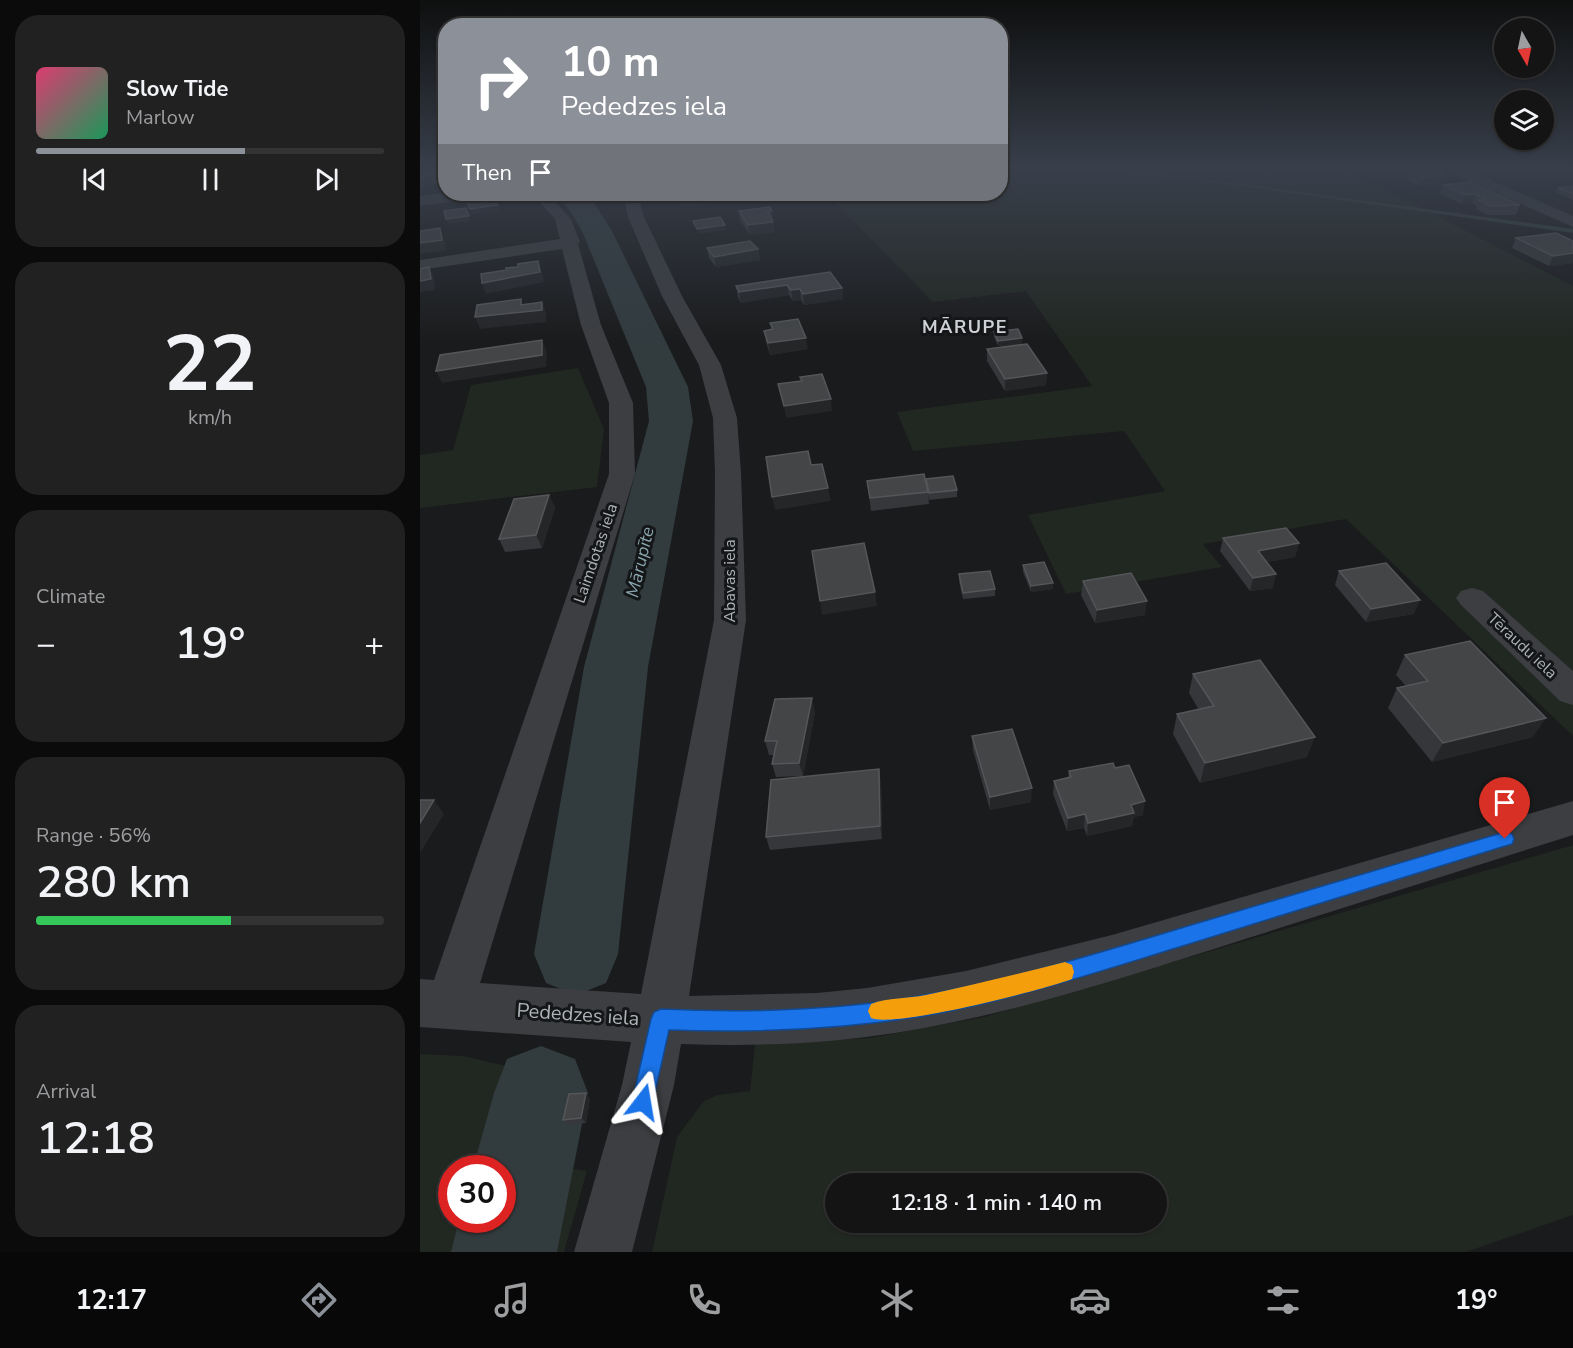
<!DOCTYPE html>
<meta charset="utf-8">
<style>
body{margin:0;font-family:"Nunito Sans",sans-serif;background:#212122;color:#f1f3f6;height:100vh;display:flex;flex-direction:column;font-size:22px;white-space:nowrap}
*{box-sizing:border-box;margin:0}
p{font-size:20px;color:#9d9ea0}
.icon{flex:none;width:33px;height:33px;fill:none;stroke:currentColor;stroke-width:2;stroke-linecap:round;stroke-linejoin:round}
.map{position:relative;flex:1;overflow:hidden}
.drawer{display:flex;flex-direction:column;gap:15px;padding:15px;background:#0b0b0c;width:420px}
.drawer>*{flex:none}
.banner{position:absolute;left:18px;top:18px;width:570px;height:183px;border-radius:24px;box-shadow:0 2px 4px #0004,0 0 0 2px #333334;background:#8c9099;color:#fff;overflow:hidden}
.needle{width:39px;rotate:171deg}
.buttons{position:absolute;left:1074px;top:18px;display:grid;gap:12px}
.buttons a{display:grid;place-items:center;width:60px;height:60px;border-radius:50%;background:#141415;box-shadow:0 2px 4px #0004,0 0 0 2px #333334;font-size:30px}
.speed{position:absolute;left:18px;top:1155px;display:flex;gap:12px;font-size:30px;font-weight:700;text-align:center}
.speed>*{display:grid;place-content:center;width:78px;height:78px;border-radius:50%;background:#141415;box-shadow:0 2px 4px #0004,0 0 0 2px #333334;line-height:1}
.speed .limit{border:9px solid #d22;background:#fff;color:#111}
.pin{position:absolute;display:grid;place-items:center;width:51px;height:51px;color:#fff;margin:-62px -26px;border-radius:50% 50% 50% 0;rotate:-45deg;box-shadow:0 0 6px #0007}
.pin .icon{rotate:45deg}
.me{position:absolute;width:66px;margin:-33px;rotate:14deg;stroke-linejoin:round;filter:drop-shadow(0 0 4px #0008)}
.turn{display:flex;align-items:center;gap:21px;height:126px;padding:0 24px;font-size:27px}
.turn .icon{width:78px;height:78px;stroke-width:2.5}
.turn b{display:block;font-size:42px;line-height:51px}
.then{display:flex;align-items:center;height:57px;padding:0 24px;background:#0003;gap:12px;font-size:22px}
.big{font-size:45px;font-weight:600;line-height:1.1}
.drawer .tile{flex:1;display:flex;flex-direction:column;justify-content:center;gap:9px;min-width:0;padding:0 21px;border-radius:24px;background:#212122}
.drawer .dial{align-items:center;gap:0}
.dial b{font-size:78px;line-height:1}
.song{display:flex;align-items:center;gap:18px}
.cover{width:72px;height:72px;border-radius:9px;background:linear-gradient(135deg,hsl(340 70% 55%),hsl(150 70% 35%))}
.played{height:6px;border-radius:3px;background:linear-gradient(90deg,#8c9099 60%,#333334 60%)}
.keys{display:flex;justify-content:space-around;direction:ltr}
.heat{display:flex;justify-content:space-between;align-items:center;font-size:33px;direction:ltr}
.charge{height:9px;border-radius:4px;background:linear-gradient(90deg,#34c759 56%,#333334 0)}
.trip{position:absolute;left:405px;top:1173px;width:342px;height:60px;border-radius:30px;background:#141415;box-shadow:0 2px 4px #0004,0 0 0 2px #333334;font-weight:600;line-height:60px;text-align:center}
.tab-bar{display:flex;height:96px;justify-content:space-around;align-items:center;background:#080808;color:#9d9ea0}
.tab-bar .icon{width:42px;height:42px}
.tab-bar .on{color:#8c9099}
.tab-bar b{font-size:27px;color:#f1f3f6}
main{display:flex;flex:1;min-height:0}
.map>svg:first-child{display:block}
.green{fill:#212721;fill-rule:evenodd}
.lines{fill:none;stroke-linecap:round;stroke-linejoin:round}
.stream{fill:#323c3f;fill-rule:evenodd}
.river{fill:#323c3f;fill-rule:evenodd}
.minor{fill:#3c3e41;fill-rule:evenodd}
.wall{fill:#36373a}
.shaded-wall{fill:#252628}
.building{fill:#434547;stroke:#545659;stroke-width:1.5}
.route{fill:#1a73e8;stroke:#114b97;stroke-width:1.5}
.slow{fill:#f59e0b}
.labels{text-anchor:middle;stroke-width:6;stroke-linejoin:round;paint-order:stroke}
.street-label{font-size:16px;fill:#aeb4ba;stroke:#151617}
.far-district-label{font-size:18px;font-weight:bold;letter-spacing:1.5px;fill:#cfd3d7;stroke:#151617}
.water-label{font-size:18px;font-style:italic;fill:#8aa7b0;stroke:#151617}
.near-street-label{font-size:20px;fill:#aeb4ba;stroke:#151617}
</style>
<main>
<section class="drawer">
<div class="tile">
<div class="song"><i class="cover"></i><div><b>Slow Tide</b><p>Marlow</p></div></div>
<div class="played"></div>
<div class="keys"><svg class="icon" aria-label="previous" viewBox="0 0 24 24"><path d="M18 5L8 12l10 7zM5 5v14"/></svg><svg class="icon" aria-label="pause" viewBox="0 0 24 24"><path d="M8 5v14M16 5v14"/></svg><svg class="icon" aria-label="next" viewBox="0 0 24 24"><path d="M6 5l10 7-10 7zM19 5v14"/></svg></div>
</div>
<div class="tile dial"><b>22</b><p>km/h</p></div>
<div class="tile"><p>Climate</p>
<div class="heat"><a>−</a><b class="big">19°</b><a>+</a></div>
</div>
<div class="tile"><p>Range · 56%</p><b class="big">280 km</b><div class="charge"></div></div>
<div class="tile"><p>Arrival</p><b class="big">12:18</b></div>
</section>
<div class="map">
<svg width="1153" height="1252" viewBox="0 0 1153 1252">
<rect width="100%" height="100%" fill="#1a1b1c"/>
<g class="green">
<polygon points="606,167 922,167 1153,286 1153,736 926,519 783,544 802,567 646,594 608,515 745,491 704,431 493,451 477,412 672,386 606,291 513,302 407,194 544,198 552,194 580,194 581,179"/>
<polygon points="158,368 184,429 177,487 0,508 0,455 33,450 51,385"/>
<path d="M1153,845v370l-107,37h-814l25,-115 26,-35 14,-7 33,-4 5,-47 115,-6 114,-21zM416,1184h320v38h-320z"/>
<path d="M0,1054l43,2 104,24 -20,85 40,6 -23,81h-144zM82,1168v52h-50v-52z"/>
</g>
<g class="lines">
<polygon class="stream" points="653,167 663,167 808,182 1153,229 1153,233 808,184"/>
<g class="river">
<polygon points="135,194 166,194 171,198 192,231 268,387 273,421 228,667 198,954 186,983 156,995 126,983 114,954 164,667 229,421 226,387 162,231 149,209"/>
<polygon points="121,1046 155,1059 168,1093 137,1252 31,1252 39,1220 82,1220 82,1168 53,1168 74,1093 87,1059"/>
</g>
<g class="minor">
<polygon points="1023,167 1041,167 1153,216 1153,227 1025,170"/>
<polygon points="26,193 26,194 61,194 53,199 0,206 0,196"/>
<path d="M112,194h16l23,25 9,23 -2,2 23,81 32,78 2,71 -155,509 161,11 73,-374 1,-147 -2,-55 -14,-53 -37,-69 -34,-79 -5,-23h15l6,23 38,79 39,69 16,53 4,55 5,147 -57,376 128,-3 50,-5 99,-17 146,-36 461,-134v34c-110,35 -221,70 -331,105 -123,39 -248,81 -376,97 -62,8 -123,9 -185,7l-7,41 -42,167h-58l48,-167 9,-43 -211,-15v-48l14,1 175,-506v-71l-28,-78 -19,-76 -142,21v-10l140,-21 -5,-20z"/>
<polygon points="1052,588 1063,591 1153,671 1153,705 1140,701 1041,605 1036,598 1041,591"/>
</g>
</g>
<g class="wall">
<polygon points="26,167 26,185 13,184 3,190 0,175"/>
<polygon points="928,167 948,167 948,169 934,170"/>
<polygon points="984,167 1018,167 1024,169 1019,184 1000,186 987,180 988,176 982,172"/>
<polygon points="1023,185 1100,205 1096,215 1068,215 1056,209 1057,206 1052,203 1042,204 1020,194"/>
<polygon points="1153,186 1153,200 1135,192 1137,188"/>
<polygon points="254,194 289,194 291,203 261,207 255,197"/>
<polygon points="319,211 354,220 352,221 355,232 330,235 320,220"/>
<polygon points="1096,238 1153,241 1153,263 1129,266 1092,248"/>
<polygon points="287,248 338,249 340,260 296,267 289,258"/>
<polygon points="410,272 422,288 423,299 384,305 381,300 373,301 369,295 321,303 318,297 316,286"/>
<polygon points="350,323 388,349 350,355 346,342 344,331 352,330"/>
<polygon points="574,332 602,344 578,346 574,337"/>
<polygon points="567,349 627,373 626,385 585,391 567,361"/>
<polygon points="506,479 537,490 537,497 509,500 508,493 509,504 451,511 447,481 506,484"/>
<polygon points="129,495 135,508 122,548 85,552 79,539"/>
<polygon points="803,538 879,543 875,557 847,562 853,588 830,591 800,551"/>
<polygon points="603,565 633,583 633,589 611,592 603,572"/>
<polygon points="919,571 994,614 946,622 915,585"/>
<polygon points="539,575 575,589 575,596 543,599 539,581"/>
<polygon points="663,581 725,615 675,623 661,595"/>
<polygon points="985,655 1113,737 1012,762 968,708 977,688 986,686 976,675"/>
<polygon points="773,674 887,757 780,783 753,734 757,714 779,710 769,693"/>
<polygon points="395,712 383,776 356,777 352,764 354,755 349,755 345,741"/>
<polygon points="552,736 611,802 570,810 553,750"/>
<polygon points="695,768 723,815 714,817 712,826 667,836 664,828 647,831 633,794 634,781 648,777 649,771"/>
<polygon points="461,783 462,839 350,850 346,837"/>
<polygon points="170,1098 166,1123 148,1125 143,1120"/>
</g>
<g class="shaded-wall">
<polygon points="935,167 948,167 948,169 934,170"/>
<polygon points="1024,169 1019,184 1000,186 1003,177 1012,170"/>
<polygon points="9,175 13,184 0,191 0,181"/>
<polygon points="289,194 291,203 261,207 259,197"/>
<polygon points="1055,194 1052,203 1042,204 1045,195"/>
<polygon points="78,205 80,210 51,214 50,209"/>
<polygon points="46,208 50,221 28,224 26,219"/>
<polygon points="348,211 352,211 354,220 349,221"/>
<polygon points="353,222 355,232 330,235 328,225"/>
<polygon points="305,225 306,230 279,234 277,229"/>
<polygon points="20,228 24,238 26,250 0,254 0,243"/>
<polygon points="338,249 340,260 296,267 294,257"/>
<polygon points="1153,253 1153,263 1129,266 1133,256"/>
<polygon points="118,261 122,272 124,282 66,294 62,283"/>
<polygon points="9,267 14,278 15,290 0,292 0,281"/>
<polygon points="367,285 369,295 321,303 319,292"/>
<polygon points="422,288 423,299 384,305 383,294"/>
<polygon points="380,289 381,300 373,301 371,290"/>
<polygon points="101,299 105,310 122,302 126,313 126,322 60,329 55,317 101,305"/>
<polygon points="386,338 388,349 350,355 348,343"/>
<polygon points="602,338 602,344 578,346 578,341"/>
<polygon points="122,340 127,352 126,367 22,383 16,371"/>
<polygon points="627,373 626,385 585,391 585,379"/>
<polygon points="411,399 412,411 366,418 364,406"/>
<polygon points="408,488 411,501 355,510 352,497"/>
<polygon points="129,495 135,508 122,548 116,535"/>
<polygon points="879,543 875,557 835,564 838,551"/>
<polygon points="856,574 853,588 830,591 833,578"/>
<polygon points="633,583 633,589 611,592 611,586"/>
<polygon points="455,592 457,606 402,615 400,601"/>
<polygon points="1000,600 994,614 946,622 951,609"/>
<polygon points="727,601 725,615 675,623 677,610"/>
<polygon points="392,698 395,712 383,776 379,763"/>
<polygon points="1126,718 1113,737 1012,762 1023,743"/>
<polygon points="895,737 887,757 780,783 785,763"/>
<polygon points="459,769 461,783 462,839 460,826"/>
<polygon points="612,788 611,802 570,810 570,797"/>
<polygon points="14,800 24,814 0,853 0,823"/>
<polygon points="725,801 723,815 714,817 712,826 667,836 668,823 711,805"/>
<polygon points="665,814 664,828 647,831 648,818"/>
<polygon points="166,1093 170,1098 166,1123 161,1118"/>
</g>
<g class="building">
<polygon points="17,167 26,167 26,176 9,175 0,181 0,175"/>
<polygon points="990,167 1018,167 1024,169 1012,170 1022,175 1003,177 990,171 998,170"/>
<polygon points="1050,182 1100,205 1071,206 1059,200 1065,199 1055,194 1045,195 1023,185"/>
<polygon points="1153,186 1153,194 1137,188"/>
<polygon points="256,194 289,194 259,197"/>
<polygon points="74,197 78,205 50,209 46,201"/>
<polygon points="350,207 352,211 348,211 353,222 328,225 319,211"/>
<polygon points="46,208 49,216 26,219 24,211"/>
<polygon points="300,217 305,225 277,229 273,221"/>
<polygon points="20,228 22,240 0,243 0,231"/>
<polygon points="1136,233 1153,241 1153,253 1133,256 1096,238"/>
<polygon points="330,241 338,249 294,257 287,248"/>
<polygon points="118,261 120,272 62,283 61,274 87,270 86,268 98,267 98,264"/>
<polygon points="9,267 11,279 0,281 0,269"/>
<polygon points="410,272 422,288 383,294 380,289 371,290 367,285 319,292 316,286"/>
<polygon points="101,299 101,305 122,302 122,310 55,317 57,305"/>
<polygon points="378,319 386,338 348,343 344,331 353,329 350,323"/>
<polygon points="598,329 602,338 578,341 574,332"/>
<polygon points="122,340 122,355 16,371 20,355"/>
<polygon points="607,344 627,373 585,379 567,349"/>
<polygon points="402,374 411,399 364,406 358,384 382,381 380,377"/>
<polygon points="388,451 391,465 402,464 408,488 352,497 346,457"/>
<polygon points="504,474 508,492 450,498 447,481"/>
<polygon points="533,476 537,490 509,493 506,479"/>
<polygon points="129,495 116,535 79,539 94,499"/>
<polygon points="866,528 879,543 838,551 856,574 833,578 803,538"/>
<polygon points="444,543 455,592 400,601 392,551"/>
<polygon points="624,562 633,583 611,586 603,565"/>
<polygon points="966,563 1000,600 951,609 919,571"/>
<polygon points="570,571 575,589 543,593 539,574"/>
<polygon points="711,573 727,601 677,610 663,581"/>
<polygon points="1050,641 1126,718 1023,743 977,688 1008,681 985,655"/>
<polygon points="840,660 895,737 785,763 757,714 794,706 773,674"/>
<polygon points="392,698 379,763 352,764 357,741 345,741 355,699"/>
<polygon points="592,729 612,788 570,797 552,736"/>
<polygon points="693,763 695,768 709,765 725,801 711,805 714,813 668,823 665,814 648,818 634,781 651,777 649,771"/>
<polygon points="459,769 460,826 346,837 351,780"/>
<polygon points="0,800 14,800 0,823"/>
<polygon points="166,1093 161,1118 143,1120 149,1094"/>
</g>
<linearGradient id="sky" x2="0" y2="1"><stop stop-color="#0e0f0f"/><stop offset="0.49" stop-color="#383f4b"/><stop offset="1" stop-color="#383f4b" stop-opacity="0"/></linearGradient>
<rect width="1153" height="342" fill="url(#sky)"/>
<path class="route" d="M1085,832l7,2 2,5 -2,5 -7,2c-109,34 -219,68 -329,102 -85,26 -170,54 -258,69 -83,13 -166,16 -249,13l-18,80 -8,3 -7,-3 -4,-8 19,-83 3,-7 7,-3c86,4 173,2 258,-13 92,-16 180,-43 269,-70 105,-31 211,-63 317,-94z"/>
<path class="slow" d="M645,962l7,3 2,7 -2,7c-29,11 -177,49 -201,39l-3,-7 3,-7c17,-7 37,-5 55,-9 46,-10 92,-21 139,-33z"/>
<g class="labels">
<g class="street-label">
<text transform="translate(175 553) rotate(-71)" y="6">Laimdotas iela</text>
<text transform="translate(309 581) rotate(-90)" y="6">Abavas iela</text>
<text transform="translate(1103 645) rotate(43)" y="6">Tēraudu iela</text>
</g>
<g class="far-district-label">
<text x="545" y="333">MĀRUPE</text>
</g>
<g class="water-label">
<text transform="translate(220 562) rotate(-77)" y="6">Mārupīte</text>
</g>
<g class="near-street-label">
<text transform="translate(158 1014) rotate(4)" y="7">Pededzes iela</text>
</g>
</g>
</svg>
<div class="buttons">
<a><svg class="needle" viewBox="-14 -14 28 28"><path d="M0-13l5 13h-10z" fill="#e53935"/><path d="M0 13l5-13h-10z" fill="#9d9ea0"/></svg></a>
<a><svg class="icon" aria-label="layers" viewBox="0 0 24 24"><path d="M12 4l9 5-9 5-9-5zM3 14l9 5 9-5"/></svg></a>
</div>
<div class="speed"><div class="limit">30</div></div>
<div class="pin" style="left:1085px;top:839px;background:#d93025"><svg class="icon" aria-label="arrive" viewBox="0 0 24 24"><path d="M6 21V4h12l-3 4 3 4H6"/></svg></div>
<svg class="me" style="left:223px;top:1102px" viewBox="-20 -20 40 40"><path d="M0-17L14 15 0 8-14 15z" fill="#1a73e8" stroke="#fff" stroke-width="4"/></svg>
<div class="trip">12:18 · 1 min · 140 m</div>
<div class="banner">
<div class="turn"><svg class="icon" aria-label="right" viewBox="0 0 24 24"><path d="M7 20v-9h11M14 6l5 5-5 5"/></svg><div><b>10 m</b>Pededzes iela</div></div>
<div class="then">Then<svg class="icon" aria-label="arrive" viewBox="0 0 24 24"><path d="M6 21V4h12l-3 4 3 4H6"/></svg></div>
</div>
</div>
</main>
<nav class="tab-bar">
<b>12:17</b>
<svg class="icon on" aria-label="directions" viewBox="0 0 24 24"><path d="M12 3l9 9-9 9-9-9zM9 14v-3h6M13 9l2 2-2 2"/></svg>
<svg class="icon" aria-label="music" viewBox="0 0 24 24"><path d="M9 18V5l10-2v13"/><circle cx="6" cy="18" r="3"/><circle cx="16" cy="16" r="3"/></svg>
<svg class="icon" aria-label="phone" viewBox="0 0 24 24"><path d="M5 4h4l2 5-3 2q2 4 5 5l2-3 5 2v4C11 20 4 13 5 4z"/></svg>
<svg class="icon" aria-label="climate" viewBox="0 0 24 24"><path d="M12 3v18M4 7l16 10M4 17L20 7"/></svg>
<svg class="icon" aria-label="car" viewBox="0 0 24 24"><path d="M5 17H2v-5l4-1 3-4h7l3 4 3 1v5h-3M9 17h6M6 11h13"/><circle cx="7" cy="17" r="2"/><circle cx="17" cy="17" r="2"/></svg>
<svg class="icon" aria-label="filters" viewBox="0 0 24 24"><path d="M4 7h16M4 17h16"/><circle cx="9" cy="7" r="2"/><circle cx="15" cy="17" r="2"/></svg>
<b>19°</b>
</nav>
